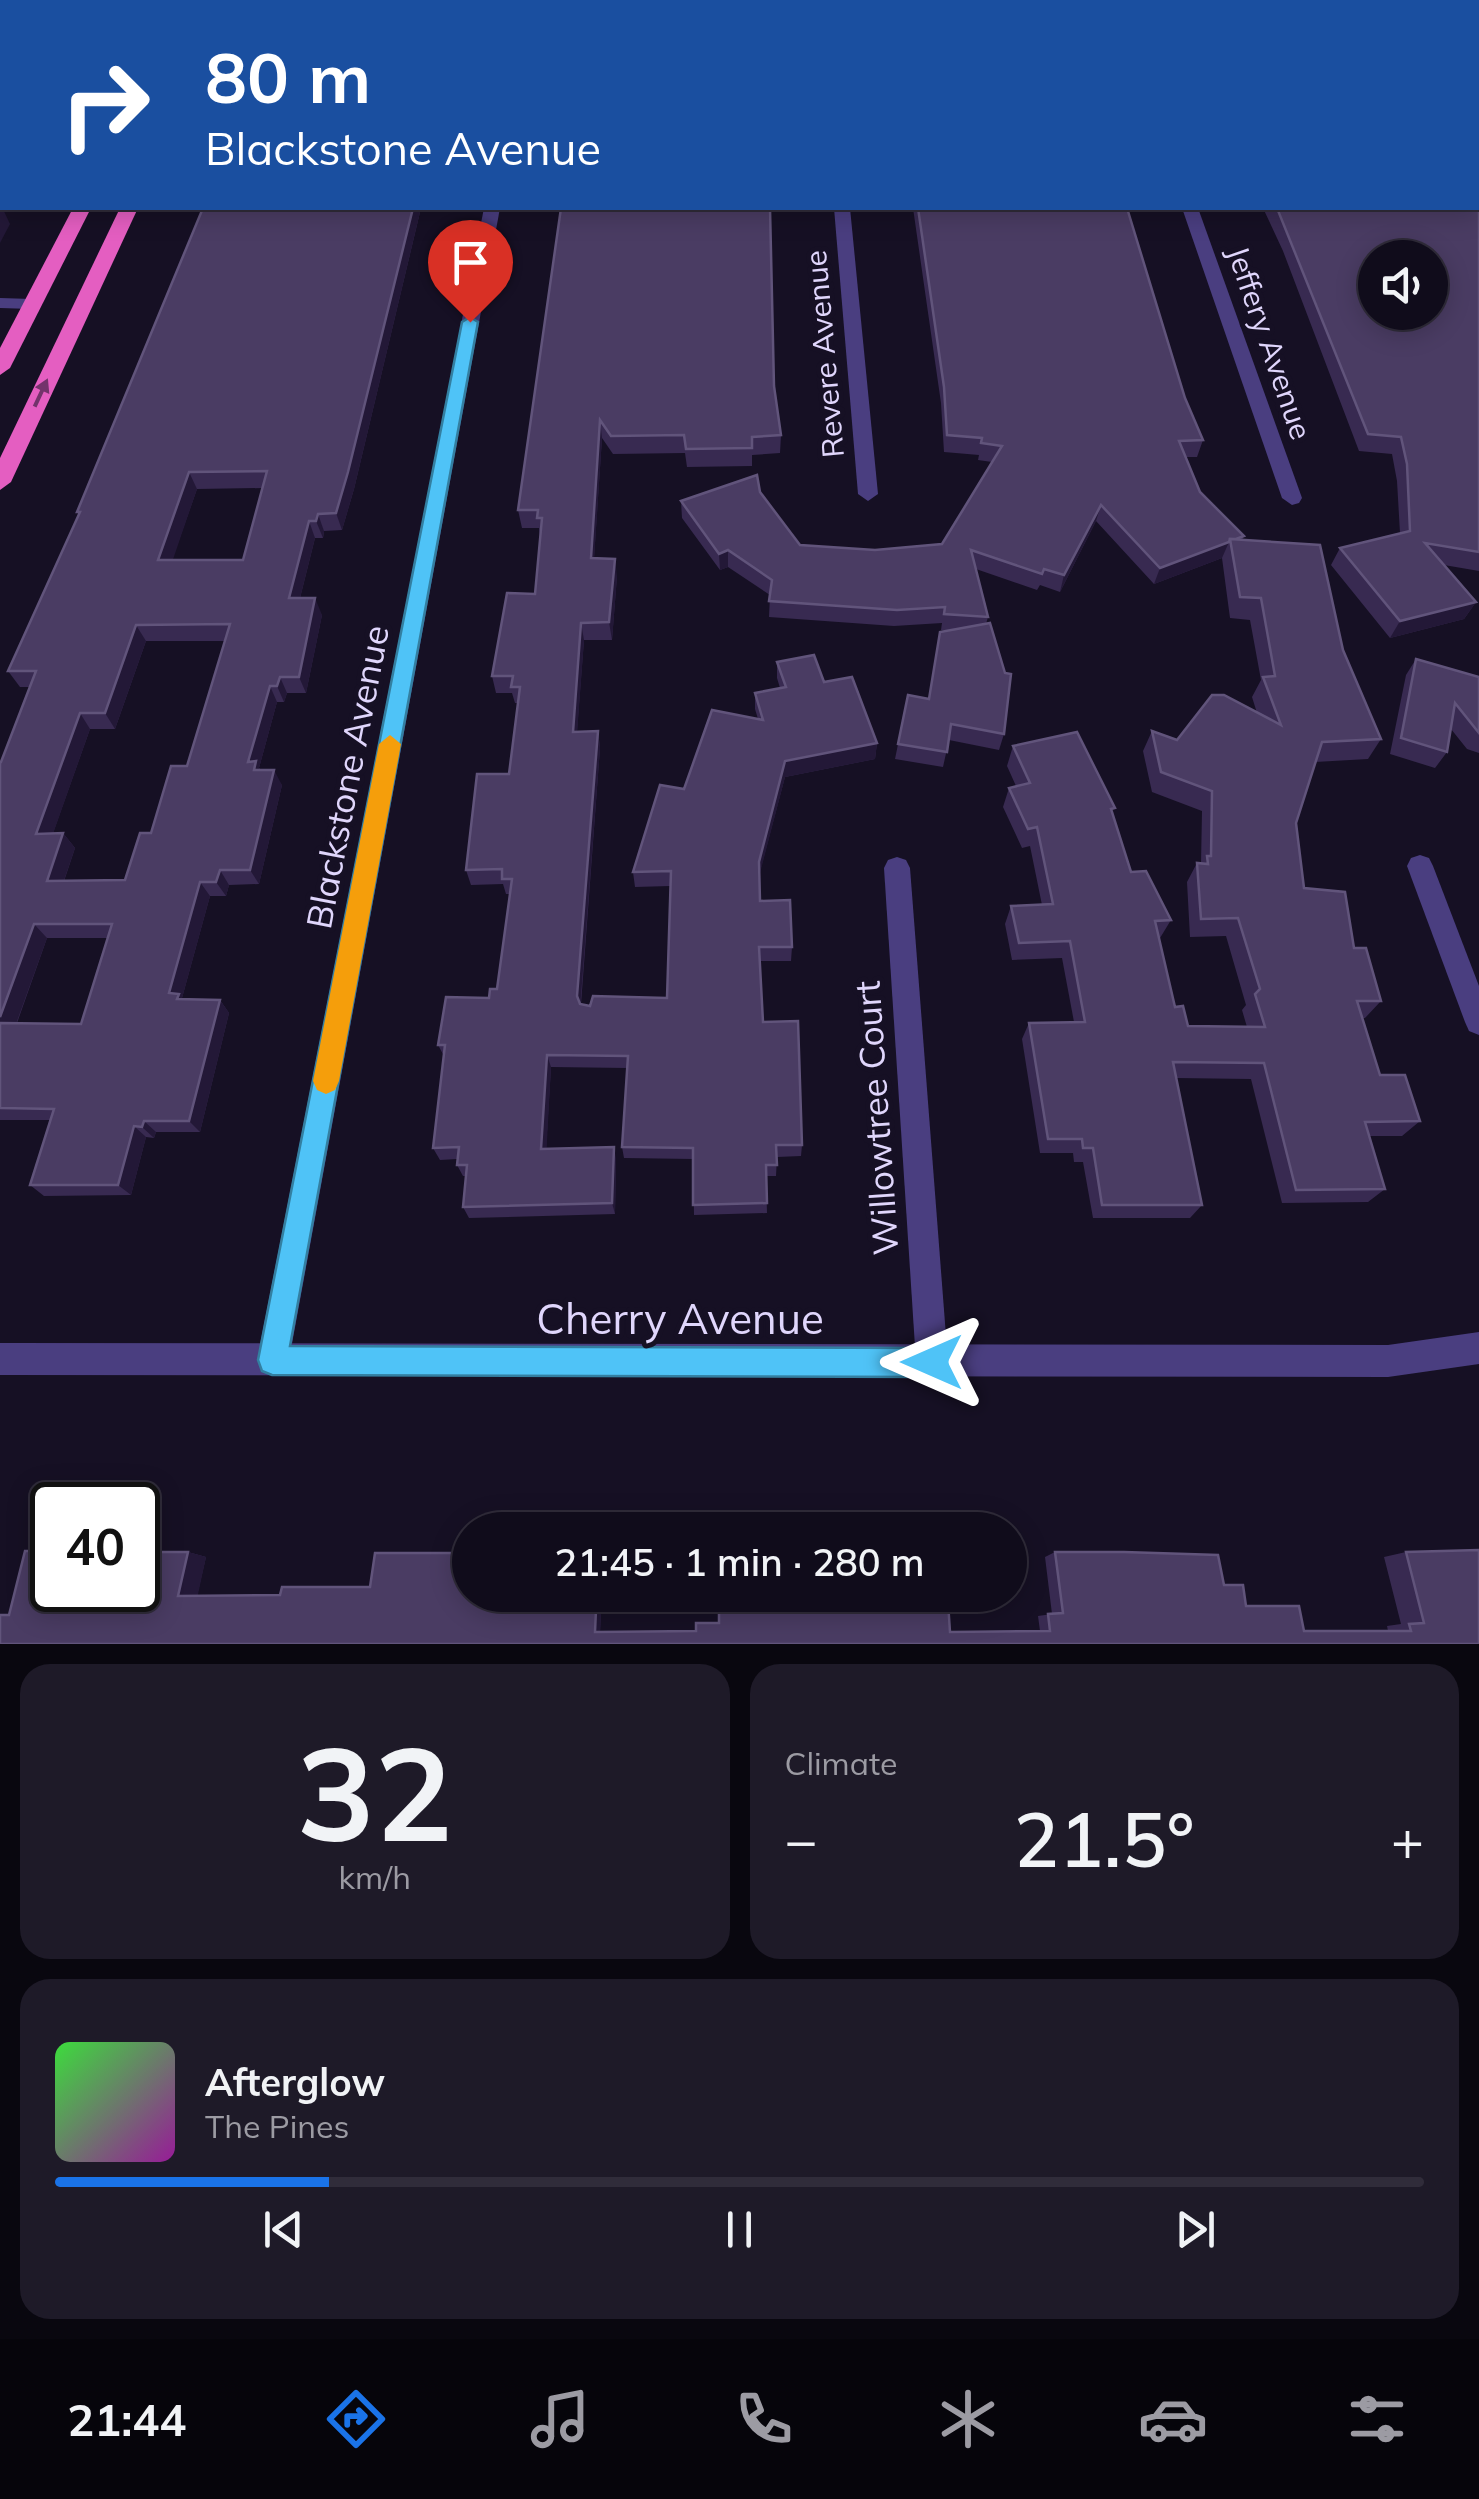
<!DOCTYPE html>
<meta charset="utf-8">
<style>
body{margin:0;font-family:Mulish,sans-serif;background:#1e1a28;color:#f1f3f6;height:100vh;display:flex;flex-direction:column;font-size:38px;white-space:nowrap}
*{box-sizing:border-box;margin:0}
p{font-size:32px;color:#9c9ba3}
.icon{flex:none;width:55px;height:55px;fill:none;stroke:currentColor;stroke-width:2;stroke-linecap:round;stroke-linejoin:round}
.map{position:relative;height:1644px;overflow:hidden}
.side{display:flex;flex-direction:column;gap:20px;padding:20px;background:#09070f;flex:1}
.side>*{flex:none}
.guide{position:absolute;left:0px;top:0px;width:1480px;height:210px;box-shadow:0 5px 25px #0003,0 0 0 2px #302c3a;background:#1a4fa0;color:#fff;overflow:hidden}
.tools{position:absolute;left:1358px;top:240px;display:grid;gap:20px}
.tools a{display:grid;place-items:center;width:90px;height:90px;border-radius:50%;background:#100c1b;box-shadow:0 5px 25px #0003,0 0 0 2px #302c3a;font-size:50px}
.speed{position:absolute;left:30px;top:1482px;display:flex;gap:20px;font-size:50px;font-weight:700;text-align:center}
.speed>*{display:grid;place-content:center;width:130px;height:130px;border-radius:50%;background:#100c1b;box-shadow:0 5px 25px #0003,0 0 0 2px #302c3a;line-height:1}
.speed .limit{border:5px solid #111;border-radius:15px;background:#fff;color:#111}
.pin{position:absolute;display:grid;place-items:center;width:85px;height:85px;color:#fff;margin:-102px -42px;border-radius:50% 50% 50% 0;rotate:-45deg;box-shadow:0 0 10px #0007}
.pin .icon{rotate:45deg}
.me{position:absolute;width:110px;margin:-55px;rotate:270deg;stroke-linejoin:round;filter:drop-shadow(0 0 8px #0008)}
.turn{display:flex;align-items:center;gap:35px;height:210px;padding:0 40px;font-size:45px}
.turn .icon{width:130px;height:130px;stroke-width:2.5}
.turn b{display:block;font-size:70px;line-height:85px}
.big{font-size:75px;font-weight:600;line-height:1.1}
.side .card{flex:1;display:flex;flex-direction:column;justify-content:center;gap:15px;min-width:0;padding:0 35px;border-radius:30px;background:#1e1a28}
.side .dial{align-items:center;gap:0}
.dial b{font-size:130px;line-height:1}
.song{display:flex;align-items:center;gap:30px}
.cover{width:120px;height:120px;border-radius:15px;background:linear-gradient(135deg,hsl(120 70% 55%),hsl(300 70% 35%))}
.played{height:10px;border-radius:5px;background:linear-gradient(90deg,#1a73e8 20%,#302c3a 20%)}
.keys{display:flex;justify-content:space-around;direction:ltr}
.heat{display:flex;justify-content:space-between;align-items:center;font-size:55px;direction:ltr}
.side .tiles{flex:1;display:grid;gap:20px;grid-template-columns:1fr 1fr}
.card:last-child{grid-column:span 2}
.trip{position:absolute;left:452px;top:1512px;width:575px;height:100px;border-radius:50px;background:#100c1b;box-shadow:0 5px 25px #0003,0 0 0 2px #302c3a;font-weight:600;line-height:100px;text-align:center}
.dock{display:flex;height:160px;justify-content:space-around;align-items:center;background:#06050b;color:#9c9ba3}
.dock .icon{width:70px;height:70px}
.dock .active{color:#1a73e8}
.dock b{font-size:45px;color:#f1f3f6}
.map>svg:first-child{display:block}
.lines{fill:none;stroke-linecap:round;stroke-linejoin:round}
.minor{fill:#4a3e80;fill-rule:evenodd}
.tertiary{fill:#4a3e80;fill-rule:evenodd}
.trunk{fill:#e45ec1;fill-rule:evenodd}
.wall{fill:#382a51;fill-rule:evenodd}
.shaded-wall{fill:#231837}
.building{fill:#4a3c63;stroke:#61547b;stroke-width:2.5;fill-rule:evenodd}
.oneway{fill:#73336b}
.route{fill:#4fc3f7;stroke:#337fa1;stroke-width:2.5}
.slow{fill:#f59e0b}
.labels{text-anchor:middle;stroke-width:10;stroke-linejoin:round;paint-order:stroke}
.far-street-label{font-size:30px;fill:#e0d6fc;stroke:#161024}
.street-label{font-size:35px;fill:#e0d6fc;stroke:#161024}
.near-street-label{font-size:42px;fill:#e0d6fc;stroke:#161024}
</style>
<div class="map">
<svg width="1479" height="1644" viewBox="0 0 1479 1644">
<rect width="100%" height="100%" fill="#161024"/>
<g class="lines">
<g class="minor">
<rect x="525" y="0" width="14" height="2"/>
<rect x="816" y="0" width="14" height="2"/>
<polygon points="1109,0 1123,0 1124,2 1110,2"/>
<rect x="1478" y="98" width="1" height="10"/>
<polygon points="484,208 500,208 289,1360 284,1371 273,1376 262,1371 257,1360"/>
<polygon points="834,208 850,208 878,494 868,501 858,494"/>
<polygon points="1182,208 1198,208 1302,498 1299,503 1292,505 1282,498"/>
<polygon points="0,298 32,299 41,304 32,309 0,308"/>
<polygon points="1420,855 1429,858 1433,866 1479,986 1479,1035 1469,1031 1465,1022 1407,866 1411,858"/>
<polygon points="897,857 906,860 910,868 948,1362 943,1373 932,1378 921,1373 916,1362 884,868 888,860"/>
</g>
<g class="tertiary">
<polygon points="1400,0 1414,0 1415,2 1401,2"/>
<polygon points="1478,106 1479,107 1479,119 1478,118"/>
<polygon points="1479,1332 1479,1364 1388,1377 0,1375 0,1343 1388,1345"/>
</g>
<g class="trunk">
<polygon points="73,208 91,208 10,368 0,375 0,348"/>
<polygon points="120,208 138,208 11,482 0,490 0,458"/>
</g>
</g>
<g class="wall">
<polygon points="1461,0 1479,0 1479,26 1478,24 1478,2 1463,2"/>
<polygon points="1479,197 1479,571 1444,565 1476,602 1464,619 1390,638 1331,565 1340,548 1400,533 1397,481 1392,454 1359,451 1283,251 1263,208 1478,208"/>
<path d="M203,208h218l-67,281 -12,41 -18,1 -1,7h-8l-15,60 22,17 -16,78h-19l-3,9h-7l-18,66 23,17 -23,99 -30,1 -3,11h-16l-28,102 1,1 37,1 9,13 -29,119h-44l-2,6 -8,-1 -15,58 -87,1 -14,-11 20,-65h-50v-358h1l29,-75h-10l-12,-16 71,-156 -2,-3zM263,488l-20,72h-71l25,-71zM146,641h79l-38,125 -62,114 -61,1 11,-33 -12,-15h-10l37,-104h25zM47,938h61l-27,86 -64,-1z"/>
<polygon points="561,208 774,386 781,435 780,453 752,455 752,466 687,467 685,453 613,454 602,438 594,558 617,576 612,640 584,640 577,731 598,731 600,748 581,1004 590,1006 667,998 670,886 635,887 633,872 684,789 758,719 755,709 755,693 780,688 777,678 777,662 824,682 877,743 875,759 785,777 759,875 760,901 792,947 791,961 760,961 763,1022 802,1145 801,1156 777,1157 776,1176 766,1176 767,1213 694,1215 693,1159 624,1158 622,1147 627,1068 551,1067 546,1149 616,1158 615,1214 469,1218 463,1207 466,1176 463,1176 457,1165 457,1159 440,1160 433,1148 444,1056 438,1045 497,989 510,894 506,894 503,884 471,885 466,870 509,774 518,703 515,703 512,693 496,693 492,676 535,594 540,536 539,528 522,528 518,510"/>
<polygon points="913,208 1127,208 1185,398 1203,440 1197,457 1186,457 1200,492 1244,536 1242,540 1343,650 1381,739 1368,759 1315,762 1296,823 1304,888 1354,948 1381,1001 1365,1018 1362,1018 1380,1075 1420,1121 1402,1136 1369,1136 1385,1189 1368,1202 1282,1203 1251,1079 1176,1078 1202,1205 1190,1218 1093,1218 1083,1162 1074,1162 1073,1153 1040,1153 1022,1039 1029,1023 1074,1022 1062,958 1012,960 1005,924 1011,906 1042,905 1030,846 1022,848 1003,807 1009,788 1016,786 1007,766 1013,746 1112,813 1131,872 1171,920 1160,938 1159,938 1175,1007 1188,1026 1247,1027 1242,1010 1246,1005 1226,936 1190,937 1187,882 1197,863 1201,864 1202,811 1152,792 1143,751 1152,731 1177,740 1257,713 1252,697 1261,680 1250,620 1230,618 1222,558 1154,584 1096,521 1060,592 1040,585 1037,590 976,569 988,617 986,624 1004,734 999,750 949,740 943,767 895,759 908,695 928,699 951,631 941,630 942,623 894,626 769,617 770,595 728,567 720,570 682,518 681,501 760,492 800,545 875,550 942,544 992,462 978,460 979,455 944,452 941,403"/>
<polygon points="1416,659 1479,677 1479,753 1467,749 1451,729 1447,752 1435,768 1390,754 1406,675"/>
<polygon points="188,1552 206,1557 197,1596 561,1595 560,1610 596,1610 601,1612 600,1632 696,1631 719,1623 899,1602 950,1632 1040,1631 1038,1616 1052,1614 1045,1557 1055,1552 1224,1585 1246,1606 1304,1631 1388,1631 1387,1626 1401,1624 1384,1557 1406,1552 1479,1644 0,1644 9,1615"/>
</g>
<g class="shaded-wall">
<polygon points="99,0 114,0 113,2 98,2"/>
<polygon points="2,162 2,192 0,196 0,166"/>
<polygon points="2,207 10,224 0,243 0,211"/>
<polygon points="413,208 421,208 354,489 342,530 336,513"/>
<polygon points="600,420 602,438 593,576 591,558"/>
<polygon points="189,472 197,489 167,577 158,560"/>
<polygon points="1101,505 1096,521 1060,592 1064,575"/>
<polygon points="318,514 324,531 323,538 316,521"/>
<polygon points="309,521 315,538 296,614 289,598"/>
<polygon points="1229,542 1222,558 1154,584 1160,568"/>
<polygon points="728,550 728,567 720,570 719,554"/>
<polygon points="615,559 617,576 612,640 609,622"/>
<polygon points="315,598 322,615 306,693 299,677"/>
<polygon points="1476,602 1464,619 1390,638 1400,621"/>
<polygon points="581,623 584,640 576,748 573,732"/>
<polygon points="136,625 146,641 115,729 105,713"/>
<polygon points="280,677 287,693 284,702 277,686"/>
<polygon points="270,686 277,702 259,768 264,777 262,786 248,762"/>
<polygon points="80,713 90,729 48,848 36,834"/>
<polygon points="598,731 600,748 580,1009 577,996"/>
<polygon points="877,743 875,759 785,777 759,877 759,862 785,761"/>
<polygon points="274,770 282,785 259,884 250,870"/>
<polygon points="63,833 75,848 59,895 47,881"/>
<polygon points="220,870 229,885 226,896 216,882"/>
<polygon points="200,882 210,896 182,998 189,1007 169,993"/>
<polygon points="34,924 47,938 12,1035 0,1024 0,1017"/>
<polygon points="220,1000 229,1013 200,1132 189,1121"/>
<polygon points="547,1055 551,1067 546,1160 541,1149"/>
<polygon points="144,1121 156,1132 154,1138 142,1127"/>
<polygon points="134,1126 146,1137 131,1195 118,1185"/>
<polygon points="614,1147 616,1158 615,1214 612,1203"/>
<polygon points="188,1552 206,1557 197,1599 178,1596"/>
<polygon points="554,1595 561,1595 559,1613 553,1610"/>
<polygon points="596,1610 601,1612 600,1634 595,1632"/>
</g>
<g class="building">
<polygon points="0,0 99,0 98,2 2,2 2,162 0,166"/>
<polygon points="290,0 464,0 464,2 289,2"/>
<rect x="590" y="0" width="175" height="2"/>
<polygon points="887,0 1063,0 1064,2 887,2"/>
<polygon points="1186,0 1361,0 1363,2 1187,2"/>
<path d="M1478,194l1,3v355l-54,-9 51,59 -76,19 -60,-73 70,-17 -3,-67 -6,-27 -33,-3 -91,-226h201zM1375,258h55v54h-55z"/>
<path d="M203,208h210l-65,264 -12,41 -18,1 -2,7h-7l-20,77h26l-16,79h-19l-3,9h-7l-22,76 8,-1 -2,9h20l-24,100h-30l-4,12h-16l-31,111 10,1 -2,5 43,1 -31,121h-45l-2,6 -8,-1 -16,59h-88l24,-76 -54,-1v-85l81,1 31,-100h-78l-34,93v-255h1l35,-91h-28l72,-159h-3zM267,471l-24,89h-85l31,-88zM230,624l-43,142h-16l-20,67h-11l-15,47 -78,1 16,-48 -27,1 44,-121h25l31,-88z"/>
<polygon points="561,208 770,208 774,386 781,435 752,437 752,448 686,449 684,435 611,436 600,420 591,558 615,559 609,622 581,623 573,732 598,731 577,996 580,1004 590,1006 593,996 667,998 671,871 633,872 660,785 684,789 712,710 763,720 755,693 786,687 777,662 814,655 824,682 852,677 877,743 785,761 759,862 760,901 790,900 792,947 759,947 763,1022 798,1021 802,1145 776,1145 777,1165 766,1165 767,1203 693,1205 693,1148 622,1147 628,1056 547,1055 541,1149 614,1147 612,1203 463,1207 467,1165 457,1165 459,1147 433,1148 445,1045 438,1045 446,997 489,998 490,989 497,989 512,879 502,879 502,869 466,870 477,774 509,774 520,687 511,687 513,676 492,676 507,593 535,594 542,518 537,518 538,510 518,510"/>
<polygon points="918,208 1127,208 1185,398 1203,440 1179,441 1200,492 1244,536 1236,539 1230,539 1229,542 1160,568 1101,505 1064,575 1044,569 1042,574 971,550 988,617 944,614 945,607 897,610 769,601 772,580 728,550 719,554 681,501 757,475 760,492 800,545 875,550 942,544 1002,446 981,443 982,438 947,435 944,387"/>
<polygon points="1230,539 1320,545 1343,650 1381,739 1322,742 1296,823 1304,888 1345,892 1354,948 1366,948 1381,1001 1357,1001 1380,1075 1405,1075 1420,1121 1365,1122 1385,1189 1296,1190 1264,1063 1173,1062 1202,1205 1102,1205 1093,1148 1083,1148 1082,1139 1048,1139 1029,1023 1085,1022 1070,941 1019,943 1011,906 1053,904 1037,827 1028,829 1009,788 1030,783 1013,746 1077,732 1115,808 1111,809 1131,872 1146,871 1171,920 1155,921 1175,1007 1183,1006 1188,1026 1265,1027 1255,994 1260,989 1238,918 1201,919 1197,863 1208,864 1207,856 1211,856 1212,791 1161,772 1152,731 1177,740 1212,695 1224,695 1281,725 1263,677 1275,676 1261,598 1240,597"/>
<polygon points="990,623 1005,673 1011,674 1004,734 951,724 947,752 898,744 908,695 929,699 940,632"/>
<polygon points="1416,659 1479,677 1479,733 1455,703 1447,752 1401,738"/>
<polygon points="1479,1550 1479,1644 0,1644 0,1615 9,1615 25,1551 52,1551 52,1590 138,1590 138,1552 188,1552 178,1596 280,1595 282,1587 370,1587 375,1553 470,1553 470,1595 554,1595 553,1610 596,1610 595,1632 696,1631 696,1623 719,1623 719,1595 898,1595 899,1602 948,1602 950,1632 1050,1631 1048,1614 1063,1613 1055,1552 1124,1552 1218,1555 1224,1585 1243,1585 1246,1606 1299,1606 1304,1631 1411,1631 1409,1624 1424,1623 1406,1552"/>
</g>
<defs><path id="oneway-solid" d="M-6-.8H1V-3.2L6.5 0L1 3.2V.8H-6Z" transform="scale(2.5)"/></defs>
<use class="oneway" href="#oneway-solid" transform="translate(41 393) rotate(-65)"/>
<polygon class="route" points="470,317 478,322 290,1346 932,1348 942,1352 947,1362 942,1373 932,1377 272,1375 262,1371 258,1360 462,322"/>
<polygon class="slow" points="390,735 401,744 339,1081 335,1090 326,1094 317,1090 313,1081 379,744"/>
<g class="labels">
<g class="far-street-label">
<text transform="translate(1269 343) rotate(71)" y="10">Jeffery Avenue</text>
<text transform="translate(825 354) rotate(-95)" y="10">Revere Avenue</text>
</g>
<g class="street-label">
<text transform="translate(348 777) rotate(-79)" y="12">Blackstone Avenue</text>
<text transform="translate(877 1118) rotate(-94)" y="12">Willowtree Court</text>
</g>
<g class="near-street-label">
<text x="680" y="1334">Cherry Avenue</text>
</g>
</g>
</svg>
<div class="tools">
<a><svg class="icon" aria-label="sound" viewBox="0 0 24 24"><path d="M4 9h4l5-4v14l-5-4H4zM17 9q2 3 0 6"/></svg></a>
</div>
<div class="speed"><div class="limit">40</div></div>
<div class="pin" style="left:470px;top:322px;background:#d93025"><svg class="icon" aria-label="arrive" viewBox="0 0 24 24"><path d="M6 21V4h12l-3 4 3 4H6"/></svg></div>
<svg class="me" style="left:932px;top:1362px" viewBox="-20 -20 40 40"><path d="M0-17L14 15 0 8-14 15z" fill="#4fc3f7" stroke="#fff" stroke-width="4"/></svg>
<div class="trip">21:45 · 1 min · 280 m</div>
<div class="guide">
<div class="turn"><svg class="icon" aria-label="right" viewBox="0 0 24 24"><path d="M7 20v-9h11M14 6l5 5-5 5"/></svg><div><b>80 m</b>Blackstone Avenue</div></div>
</div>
</div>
<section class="side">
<div class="tiles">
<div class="card dial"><b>32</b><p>km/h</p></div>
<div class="card"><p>Climate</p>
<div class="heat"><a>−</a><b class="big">21.5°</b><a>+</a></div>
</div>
<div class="card">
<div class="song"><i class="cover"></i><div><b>Afterglow</b><p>The Pines</p></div></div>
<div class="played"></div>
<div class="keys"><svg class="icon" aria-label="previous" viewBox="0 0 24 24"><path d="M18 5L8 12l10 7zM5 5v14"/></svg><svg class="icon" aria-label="pause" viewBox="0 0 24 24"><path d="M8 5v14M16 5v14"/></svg><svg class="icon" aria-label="next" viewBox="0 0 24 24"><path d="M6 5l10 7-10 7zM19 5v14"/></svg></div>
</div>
</div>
</section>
<nav class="dock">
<b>21:44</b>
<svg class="icon active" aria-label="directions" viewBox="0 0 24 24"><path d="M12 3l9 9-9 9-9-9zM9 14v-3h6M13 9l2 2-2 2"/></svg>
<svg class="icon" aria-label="music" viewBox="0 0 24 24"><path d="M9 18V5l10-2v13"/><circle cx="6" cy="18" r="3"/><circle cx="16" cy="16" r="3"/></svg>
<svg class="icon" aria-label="phone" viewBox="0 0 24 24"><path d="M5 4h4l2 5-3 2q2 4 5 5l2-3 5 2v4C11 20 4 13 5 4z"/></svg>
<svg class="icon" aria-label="climate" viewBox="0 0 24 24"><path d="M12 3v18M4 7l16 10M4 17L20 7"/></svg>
<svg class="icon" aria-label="car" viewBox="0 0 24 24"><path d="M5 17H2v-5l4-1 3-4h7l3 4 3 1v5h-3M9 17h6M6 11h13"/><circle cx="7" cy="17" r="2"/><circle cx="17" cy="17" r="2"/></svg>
<svg class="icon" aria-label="filters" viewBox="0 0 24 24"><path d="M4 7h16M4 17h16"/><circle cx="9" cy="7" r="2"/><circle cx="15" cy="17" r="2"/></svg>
</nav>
